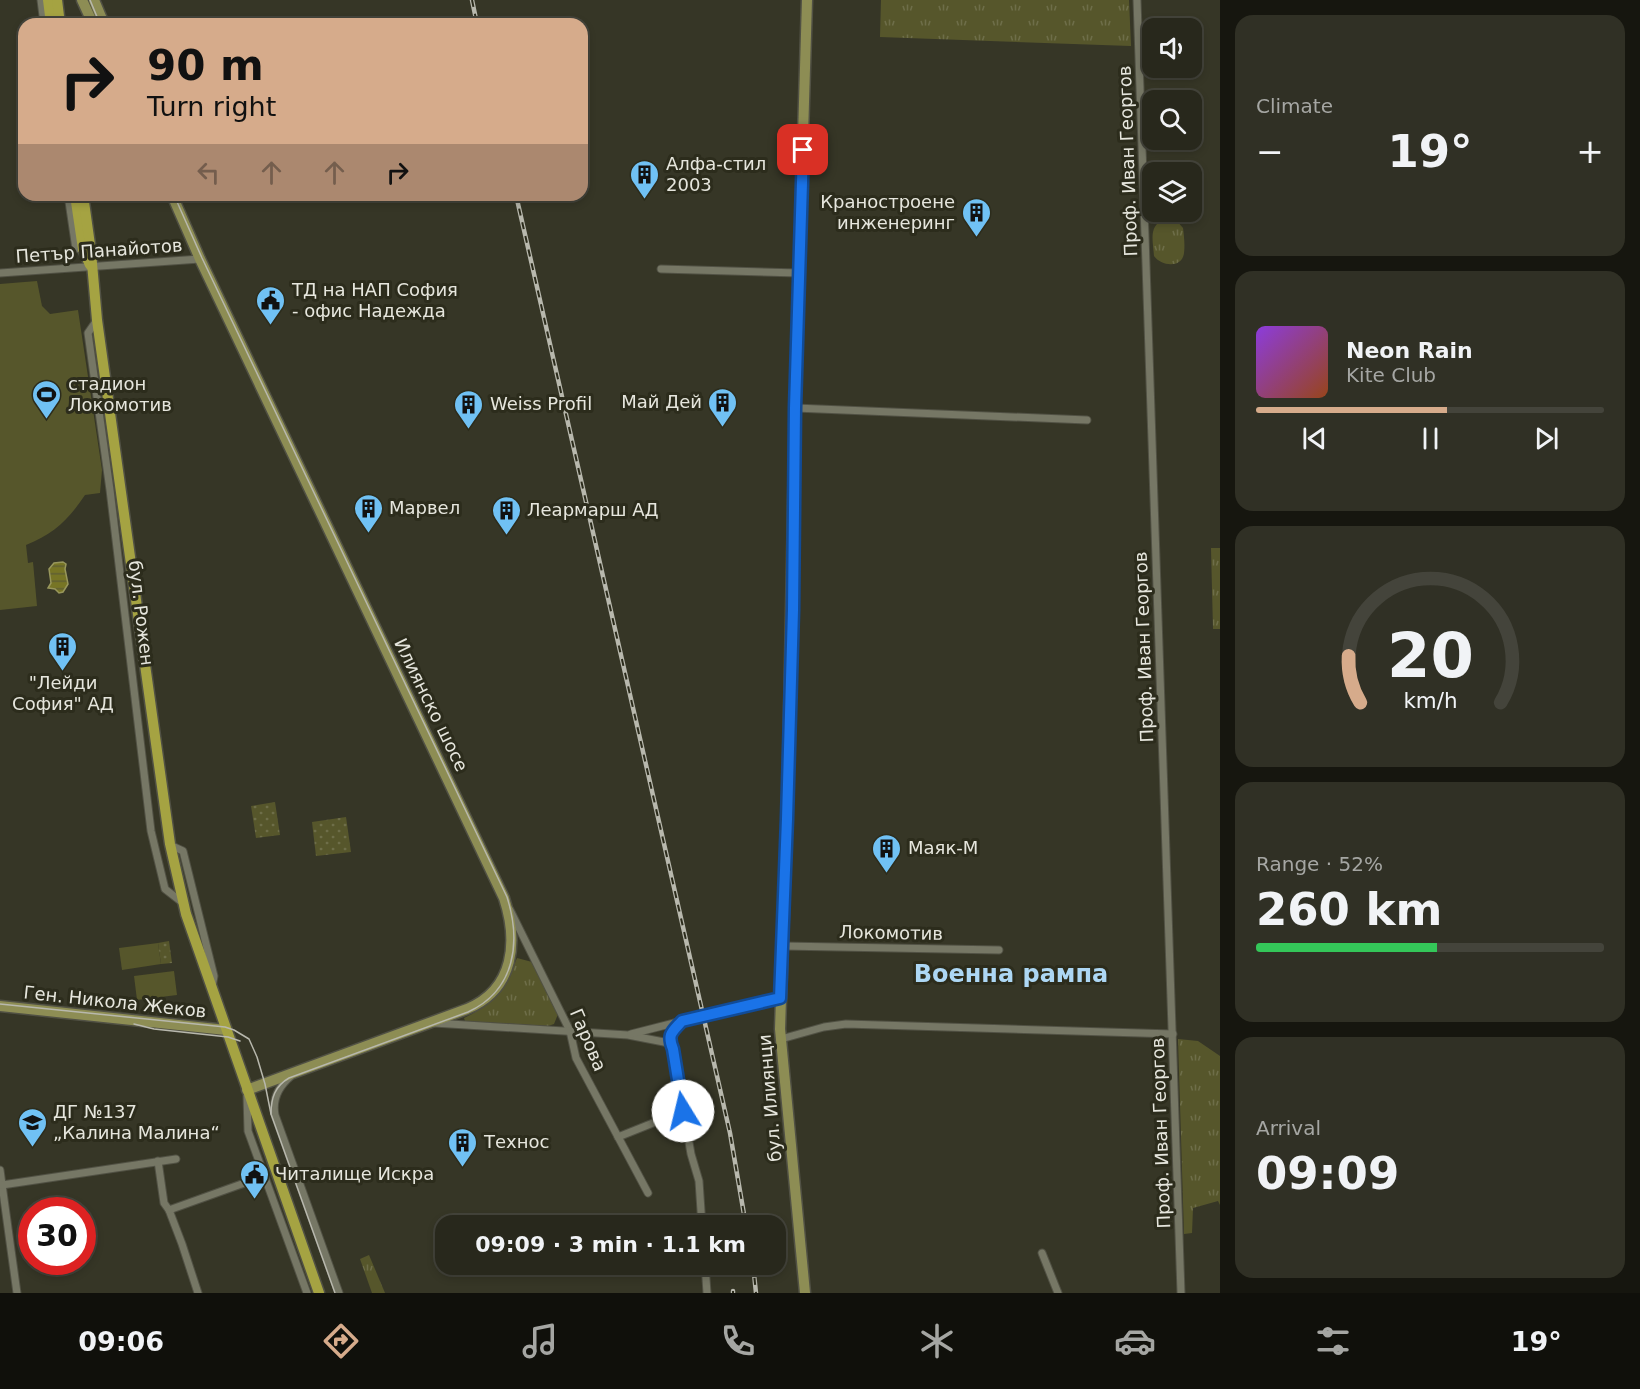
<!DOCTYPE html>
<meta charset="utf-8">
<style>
body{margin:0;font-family:"DejaVu Sans",sans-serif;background:#303025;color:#f1f3f6;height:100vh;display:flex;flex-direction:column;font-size:22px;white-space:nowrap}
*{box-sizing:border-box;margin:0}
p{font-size:20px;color:#a5a6a3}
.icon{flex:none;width:33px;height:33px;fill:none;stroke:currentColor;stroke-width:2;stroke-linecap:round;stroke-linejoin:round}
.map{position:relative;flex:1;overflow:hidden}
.side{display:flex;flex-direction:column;gap:15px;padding:15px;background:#16160f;width:420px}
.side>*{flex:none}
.hud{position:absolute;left:18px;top:18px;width:570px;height:183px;border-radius:18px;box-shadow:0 3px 9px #0003,0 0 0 2px #44443b;background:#d6ab8b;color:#111;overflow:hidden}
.controls{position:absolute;left:1142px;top:18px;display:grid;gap:12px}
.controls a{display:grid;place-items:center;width:60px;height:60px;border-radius:12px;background:#28281c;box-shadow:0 3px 9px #0003,0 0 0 2px #44443b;font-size:30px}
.speed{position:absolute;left:18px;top:1197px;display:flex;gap:12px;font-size:30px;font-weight:700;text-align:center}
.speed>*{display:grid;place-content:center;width:78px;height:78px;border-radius:50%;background:#28281c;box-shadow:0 3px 9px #0003,0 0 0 2px #44443b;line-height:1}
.speed .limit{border:9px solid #d22;background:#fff;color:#111}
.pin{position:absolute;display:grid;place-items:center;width:51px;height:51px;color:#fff;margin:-26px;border-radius:12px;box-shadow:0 3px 9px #0006}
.me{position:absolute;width:66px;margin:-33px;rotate:351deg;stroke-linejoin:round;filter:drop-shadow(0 0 4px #0008)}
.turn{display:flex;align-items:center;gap:21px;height:126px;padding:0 30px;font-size:27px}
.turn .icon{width:78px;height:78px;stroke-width:2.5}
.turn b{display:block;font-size:42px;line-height:51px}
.lanes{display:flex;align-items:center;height:57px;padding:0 30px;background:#0003;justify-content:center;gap:30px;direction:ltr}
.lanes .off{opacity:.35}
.big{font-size:45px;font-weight:800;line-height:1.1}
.side .card{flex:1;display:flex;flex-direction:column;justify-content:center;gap:9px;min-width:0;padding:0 21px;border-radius:18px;background:#303025}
.side .dial{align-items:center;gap:0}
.dial svg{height:156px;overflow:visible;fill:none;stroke:#44443b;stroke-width:7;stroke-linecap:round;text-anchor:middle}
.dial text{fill:#f1f3f6;stroke:none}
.song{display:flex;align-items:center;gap:18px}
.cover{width:72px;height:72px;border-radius:9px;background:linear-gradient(135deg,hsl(270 70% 55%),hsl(20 70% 35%))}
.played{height:6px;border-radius:3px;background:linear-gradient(90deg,#d6ab8b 55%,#44443b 55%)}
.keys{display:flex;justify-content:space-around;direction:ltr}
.heat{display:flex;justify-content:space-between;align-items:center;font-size:33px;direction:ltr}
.charge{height:9px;border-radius:4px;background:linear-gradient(90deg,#34c759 52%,#44443b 0)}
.trip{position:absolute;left:435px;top:1215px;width:351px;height:60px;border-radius:18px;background:#28281c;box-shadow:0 3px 9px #0003,0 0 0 2px #44443b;font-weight:800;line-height:60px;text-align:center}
.menu{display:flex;height:96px;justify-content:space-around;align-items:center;background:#10100b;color:#a5a6a3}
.menu .icon{width:42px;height:42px}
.menu .active{color:#d6ab8b}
.menu b{font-size:27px;color:#f1f3f6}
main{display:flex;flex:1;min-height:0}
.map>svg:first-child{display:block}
.grass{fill:url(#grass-tufts)}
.park{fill:url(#park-dots)}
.pitch{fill:#56562b}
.water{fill:url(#water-rules);stroke:#98975c;stroke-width:1.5}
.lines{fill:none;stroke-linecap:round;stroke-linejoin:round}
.street-casing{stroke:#515144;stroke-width:9}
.secondary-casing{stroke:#515144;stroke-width:13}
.primary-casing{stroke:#515144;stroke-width:13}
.street{stroke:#767765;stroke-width:7}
.secondary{stroke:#8d8d54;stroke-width:10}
.primary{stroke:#a5a342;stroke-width:10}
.tram{stroke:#b8b8ad;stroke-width:1.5}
.rail-casing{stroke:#b8b8ad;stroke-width:4.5}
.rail{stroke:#2c2c1c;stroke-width:2;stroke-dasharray:7;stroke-linecap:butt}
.route-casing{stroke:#114b97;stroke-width:15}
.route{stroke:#1a73e8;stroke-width:10}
.labels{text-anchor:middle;stroke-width:6;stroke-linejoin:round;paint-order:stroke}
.street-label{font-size:18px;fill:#e6e6dd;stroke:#2c2c1c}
.poi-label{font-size:18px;fill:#e6e6dd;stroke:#2c2c1c;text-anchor:start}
.district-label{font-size:24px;font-weight:bold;fill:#add7f4;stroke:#2c2c1c}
</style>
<main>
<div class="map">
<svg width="1220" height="1293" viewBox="0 0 1220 1293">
<defs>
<pattern id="grass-tufts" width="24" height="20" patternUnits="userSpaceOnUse" patternTransform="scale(1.5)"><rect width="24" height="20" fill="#56562b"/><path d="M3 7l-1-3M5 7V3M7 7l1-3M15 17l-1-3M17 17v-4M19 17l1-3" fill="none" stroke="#6e6e49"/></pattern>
<pattern id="park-dots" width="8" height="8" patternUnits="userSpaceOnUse" patternTransform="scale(1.5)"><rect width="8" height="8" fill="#56562b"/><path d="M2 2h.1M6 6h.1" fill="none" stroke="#6e6e49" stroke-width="1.8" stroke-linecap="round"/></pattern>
<pattern id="water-rules" width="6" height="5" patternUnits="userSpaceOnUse" patternTransform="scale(1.5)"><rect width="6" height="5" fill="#777525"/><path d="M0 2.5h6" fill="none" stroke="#605f32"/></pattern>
</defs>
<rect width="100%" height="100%" fill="#363626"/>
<g class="grass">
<polygon points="881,0 1129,0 1131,46 880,37"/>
<path d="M1165,219l11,1 7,8c1,8 2,17 1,25 -2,16 -23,13 -30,3 -1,-15 -6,-31 11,-37z"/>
<polygon points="1211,548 1220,548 1220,629 1213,629"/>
<path d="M517,958l15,4 26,52 -4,10 -6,2 -83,-5 -1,-3c28,-13 42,-31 53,-60z"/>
<polygon points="1178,1039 1198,1041 1220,1056 1220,1205 1218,1201 1193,1208 1192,1233 1184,1234"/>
<polygon points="369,1255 385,1293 372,1293 360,1259"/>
</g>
<g class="park">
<polygon points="275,802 280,835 256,838 251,806"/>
<polygon points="346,817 351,852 316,856 312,822"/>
<polygon points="169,941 172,963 161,964 158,943"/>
</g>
<g class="pitch">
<path d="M37,281l5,25 8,8 28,-4 24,160 -2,23 -15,2c-16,24 -31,39 -59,50l2,18 5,-1 4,44 -37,4v-326z"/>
<polygon points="158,943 161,964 122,970 119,948"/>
<polygon points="174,971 177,995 137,1000 134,976"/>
</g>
<polygon class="water" points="63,562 66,564 65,569 68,584 63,592 59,593 55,589 48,588 51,583 49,569 54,563"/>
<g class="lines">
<defs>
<g id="street">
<polyline points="41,0 44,24"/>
<polyline points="1137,0 1181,1293"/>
<polyline points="68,195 76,249"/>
<polyline points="661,269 799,273"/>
<polyline points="0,273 200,259"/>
<polyline points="97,320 88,333 110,490 151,831 165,889 183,903"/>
<polyline points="795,408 1087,420"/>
<polyline points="170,845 183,851 214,976 212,987"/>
<polyline points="510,910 570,1031 576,1058 648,1193"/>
<polyline points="783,946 999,950"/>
<polyline points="434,1023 628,1035 669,1043 673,1049 691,1154 699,1181 702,1226"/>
<polyline points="631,1034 717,1012 780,998"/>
<polyline points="781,1039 824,1027 846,1024 1173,1034"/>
<polyline points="669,1043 672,1033 681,1022"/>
<path d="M291,1076c-12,10 -19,23 -16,39l64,178"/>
<polyline points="247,1096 248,1131 307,1293"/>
<polyline points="618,1137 683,1111"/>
<polyline points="158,1161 164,1203 169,1210 182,1244 198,1293"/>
<polyline points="0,1170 17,1293"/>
<polyline points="2,1185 176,1159"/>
<polyline points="169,1210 264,1176"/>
<polyline points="1042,1253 1058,1293"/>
<polyline points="705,1264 707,1293"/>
</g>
<g id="secondary">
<polyline points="82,0 93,24"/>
<polyline points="94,0 104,24"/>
<path d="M172,195l28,64 304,639c14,43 11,91 -37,111l-220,81"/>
<polyline points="0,1006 226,1030"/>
<polyline points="805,1293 780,1029 787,819 795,408 807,0"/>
</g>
<g id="primary">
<polyline points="48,0 51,24"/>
<polyline points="57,0 60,24"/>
<polyline points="75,195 83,249 90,265"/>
<polyline points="83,195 91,252 97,320 170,844 186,914 319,1293"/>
</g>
</defs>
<use href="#street" class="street-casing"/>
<use href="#secondary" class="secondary-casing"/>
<use href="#primary" class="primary-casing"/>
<use href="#street" class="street"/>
<use href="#secondary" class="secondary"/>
<use href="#primary" class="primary"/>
<g class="tram">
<polyline points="90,0 100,24"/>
<path d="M174,195l28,63 305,639c14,44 9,93 -39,115l-179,66c-14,8 -18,20 -18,36"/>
<polyline points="0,1004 225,1027 234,1030 249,1039 257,1057 265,1084 271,1114 335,1293"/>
<polyline points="134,1024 154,1029 228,1037 240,1041"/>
</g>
<defs>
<g id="rail">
<polyline points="472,0 477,24"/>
<polyline points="516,195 730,1133 746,1226"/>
<polyline points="753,1264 756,1293"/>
<polyline points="733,1291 733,1293"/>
</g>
</defs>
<use href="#rail" class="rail-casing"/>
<use href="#rail" class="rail"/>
</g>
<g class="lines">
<defs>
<path id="route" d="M683,1111l-10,-62c-6,-15 -1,-17 9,-28l98,-23 7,-179 6,-209 2,-202 8,-258"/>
</defs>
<use href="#route" class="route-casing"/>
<use href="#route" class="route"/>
</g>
<defs>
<symbol id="building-pin" viewBox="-11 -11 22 30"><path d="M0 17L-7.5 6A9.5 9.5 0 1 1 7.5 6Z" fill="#70c1f4" stroke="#2c2c1c"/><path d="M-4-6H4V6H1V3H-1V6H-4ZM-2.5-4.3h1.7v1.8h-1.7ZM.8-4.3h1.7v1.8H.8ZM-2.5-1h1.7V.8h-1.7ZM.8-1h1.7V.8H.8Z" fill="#111"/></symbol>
<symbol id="civic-pin" viewBox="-11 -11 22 30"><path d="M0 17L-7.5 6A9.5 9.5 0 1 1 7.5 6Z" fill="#70c1f4" stroke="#2c2c1c"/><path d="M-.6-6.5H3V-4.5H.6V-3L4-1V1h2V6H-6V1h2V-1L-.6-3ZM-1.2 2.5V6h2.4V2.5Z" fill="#111"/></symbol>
<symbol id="stadium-pin" viewBox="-11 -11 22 30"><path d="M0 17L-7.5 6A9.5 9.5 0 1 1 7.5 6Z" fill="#70c1f4" stroke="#2c2c1c"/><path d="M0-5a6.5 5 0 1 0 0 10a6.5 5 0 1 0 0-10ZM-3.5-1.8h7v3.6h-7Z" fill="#111"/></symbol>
<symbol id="school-pin" viewBox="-11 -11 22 30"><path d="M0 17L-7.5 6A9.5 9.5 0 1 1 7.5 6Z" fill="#70c1f4" stroke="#2c2c1c"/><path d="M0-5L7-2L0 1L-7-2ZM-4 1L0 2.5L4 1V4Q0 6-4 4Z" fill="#111"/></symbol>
</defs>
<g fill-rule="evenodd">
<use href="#building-pin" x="628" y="158" width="33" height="45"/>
<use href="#building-pin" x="960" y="196" width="33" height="45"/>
<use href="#civic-pin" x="254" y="284" width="33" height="45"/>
<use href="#stadium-pin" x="30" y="378" width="33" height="45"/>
<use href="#building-pin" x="706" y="386" width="33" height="45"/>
<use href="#building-pin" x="452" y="388" width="33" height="45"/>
<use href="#building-pin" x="352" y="492" width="33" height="45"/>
<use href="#building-pin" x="490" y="494" width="33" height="45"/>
<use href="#building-pin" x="46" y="630" width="33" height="45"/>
<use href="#building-pin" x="870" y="832" width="33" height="45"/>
<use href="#school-pin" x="16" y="1106" width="33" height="45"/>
<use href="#building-pin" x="446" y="1126" width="33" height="45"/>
<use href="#civic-pin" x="238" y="1158" width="33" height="45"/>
</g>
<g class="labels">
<g class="street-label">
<text transform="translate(1128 161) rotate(-92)" y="6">Проф. Иван Георгов</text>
<text transform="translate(99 251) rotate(-4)" y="6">Петър Панайотов</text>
<text transform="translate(141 613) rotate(83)" y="6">бул. Рожен</text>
<text transform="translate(1144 647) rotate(-92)" y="6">Проф. Иван Георгов</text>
<text transform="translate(431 705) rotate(64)" y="6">Илиянско шосе</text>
<text transform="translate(891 933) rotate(1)" y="6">Локомотив</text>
<text transform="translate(115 1002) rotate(6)" y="6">Ген. Никола Жеков</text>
<text transform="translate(588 1040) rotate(67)" y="6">Гарова</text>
<text transform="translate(770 1098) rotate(-95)" y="6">бул. Илиянци</text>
<text transform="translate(1161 1133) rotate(-92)" y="6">Проф. Иван Георгов</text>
</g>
<g class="poi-label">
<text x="666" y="170">Алфа-стил<tspan x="666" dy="21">2003</tspan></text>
<text x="955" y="208" text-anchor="end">Краностроене<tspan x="955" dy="21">инженеринг</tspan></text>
<text x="292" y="296">ТД на НАП София<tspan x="292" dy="21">- офис Надежда</tspan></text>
<text x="68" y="390">стадион<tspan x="68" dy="21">Локомотив</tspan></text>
<text x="702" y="408" text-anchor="end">Май Дей</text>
<text x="490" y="410">Weiss Profil</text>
<text x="389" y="514">Марвел</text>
<text x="527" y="516">Леармарш АД</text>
<text x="63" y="689" text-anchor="middle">"Лейди<tspan x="63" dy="21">София" АД</tspan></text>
<text x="908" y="854">Маяк-М</text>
<text x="53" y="1118">ДГ №137<tspan x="53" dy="21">„Калина Малина“</tspan></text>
<text x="484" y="1148">Технос</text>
<text x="275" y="1180">Читалище Искра</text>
</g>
<g class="district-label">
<text x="1011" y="982">Военна рампа</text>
</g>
</g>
</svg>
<div class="controls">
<a><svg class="icon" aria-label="sound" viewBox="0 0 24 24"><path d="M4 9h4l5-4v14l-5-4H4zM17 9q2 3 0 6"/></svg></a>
<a><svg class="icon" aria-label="search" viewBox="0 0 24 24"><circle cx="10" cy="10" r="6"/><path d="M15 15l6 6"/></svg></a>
<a><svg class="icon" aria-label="layers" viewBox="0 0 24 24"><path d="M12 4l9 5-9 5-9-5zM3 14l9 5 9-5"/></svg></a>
</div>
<div class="speed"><div class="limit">30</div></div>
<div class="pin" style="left:803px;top:150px;background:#d93025"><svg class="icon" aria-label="arrive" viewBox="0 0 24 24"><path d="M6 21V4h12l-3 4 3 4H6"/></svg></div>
<svg class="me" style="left:683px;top:1111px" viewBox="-20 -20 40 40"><circle r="19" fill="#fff"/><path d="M0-13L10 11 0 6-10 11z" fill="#1a73e8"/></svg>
<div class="trip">09:09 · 3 min · 1.1 km</div>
<div class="hud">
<div class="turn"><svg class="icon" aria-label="right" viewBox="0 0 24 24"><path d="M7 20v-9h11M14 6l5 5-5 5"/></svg><div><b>90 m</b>Turn right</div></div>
<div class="lanes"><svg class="icon off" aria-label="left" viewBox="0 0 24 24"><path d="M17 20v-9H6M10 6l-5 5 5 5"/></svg><svg class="icon off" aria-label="ahead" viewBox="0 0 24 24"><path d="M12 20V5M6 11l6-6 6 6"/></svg><svg class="icon off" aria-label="ahead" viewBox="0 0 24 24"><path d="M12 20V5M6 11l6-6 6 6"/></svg><svg class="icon" aria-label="right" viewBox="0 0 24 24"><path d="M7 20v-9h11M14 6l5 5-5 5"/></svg></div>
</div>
</div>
<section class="side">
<div class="card"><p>Climate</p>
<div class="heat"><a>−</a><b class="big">19°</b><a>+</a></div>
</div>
<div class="card">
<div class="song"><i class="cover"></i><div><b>Neon Rain</b><p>Kite Club</p></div></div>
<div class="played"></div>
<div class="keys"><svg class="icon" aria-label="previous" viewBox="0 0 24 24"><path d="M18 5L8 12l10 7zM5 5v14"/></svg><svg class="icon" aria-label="pause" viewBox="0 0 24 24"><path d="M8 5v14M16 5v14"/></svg><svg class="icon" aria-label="next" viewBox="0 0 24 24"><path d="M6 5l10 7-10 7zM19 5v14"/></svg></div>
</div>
<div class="card dial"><svg viewBox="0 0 100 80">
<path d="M14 69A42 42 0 1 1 86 69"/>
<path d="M14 69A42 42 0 0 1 8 45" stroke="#d6ab8b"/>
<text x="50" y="56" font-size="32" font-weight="700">20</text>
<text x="50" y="72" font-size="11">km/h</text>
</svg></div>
<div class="card"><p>Range · 52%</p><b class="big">260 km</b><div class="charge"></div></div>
<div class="card"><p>Arrival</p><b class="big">09:09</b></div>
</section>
</main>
<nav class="menu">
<b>09:06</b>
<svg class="icon active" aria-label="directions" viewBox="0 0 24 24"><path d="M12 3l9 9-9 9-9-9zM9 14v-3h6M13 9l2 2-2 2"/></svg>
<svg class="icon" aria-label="music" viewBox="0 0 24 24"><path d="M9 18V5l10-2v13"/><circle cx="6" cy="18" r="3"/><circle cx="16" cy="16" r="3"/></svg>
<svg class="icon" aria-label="phone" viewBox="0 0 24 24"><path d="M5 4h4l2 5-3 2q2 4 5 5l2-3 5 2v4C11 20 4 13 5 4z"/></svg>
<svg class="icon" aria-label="climate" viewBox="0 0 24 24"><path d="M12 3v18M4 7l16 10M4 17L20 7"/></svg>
<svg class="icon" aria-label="car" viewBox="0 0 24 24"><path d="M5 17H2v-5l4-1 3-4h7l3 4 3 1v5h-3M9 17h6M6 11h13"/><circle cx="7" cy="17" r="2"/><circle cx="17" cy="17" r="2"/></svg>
<svg class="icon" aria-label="filters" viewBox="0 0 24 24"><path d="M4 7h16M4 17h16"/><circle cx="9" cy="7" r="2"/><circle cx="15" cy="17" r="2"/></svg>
<b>19°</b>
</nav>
